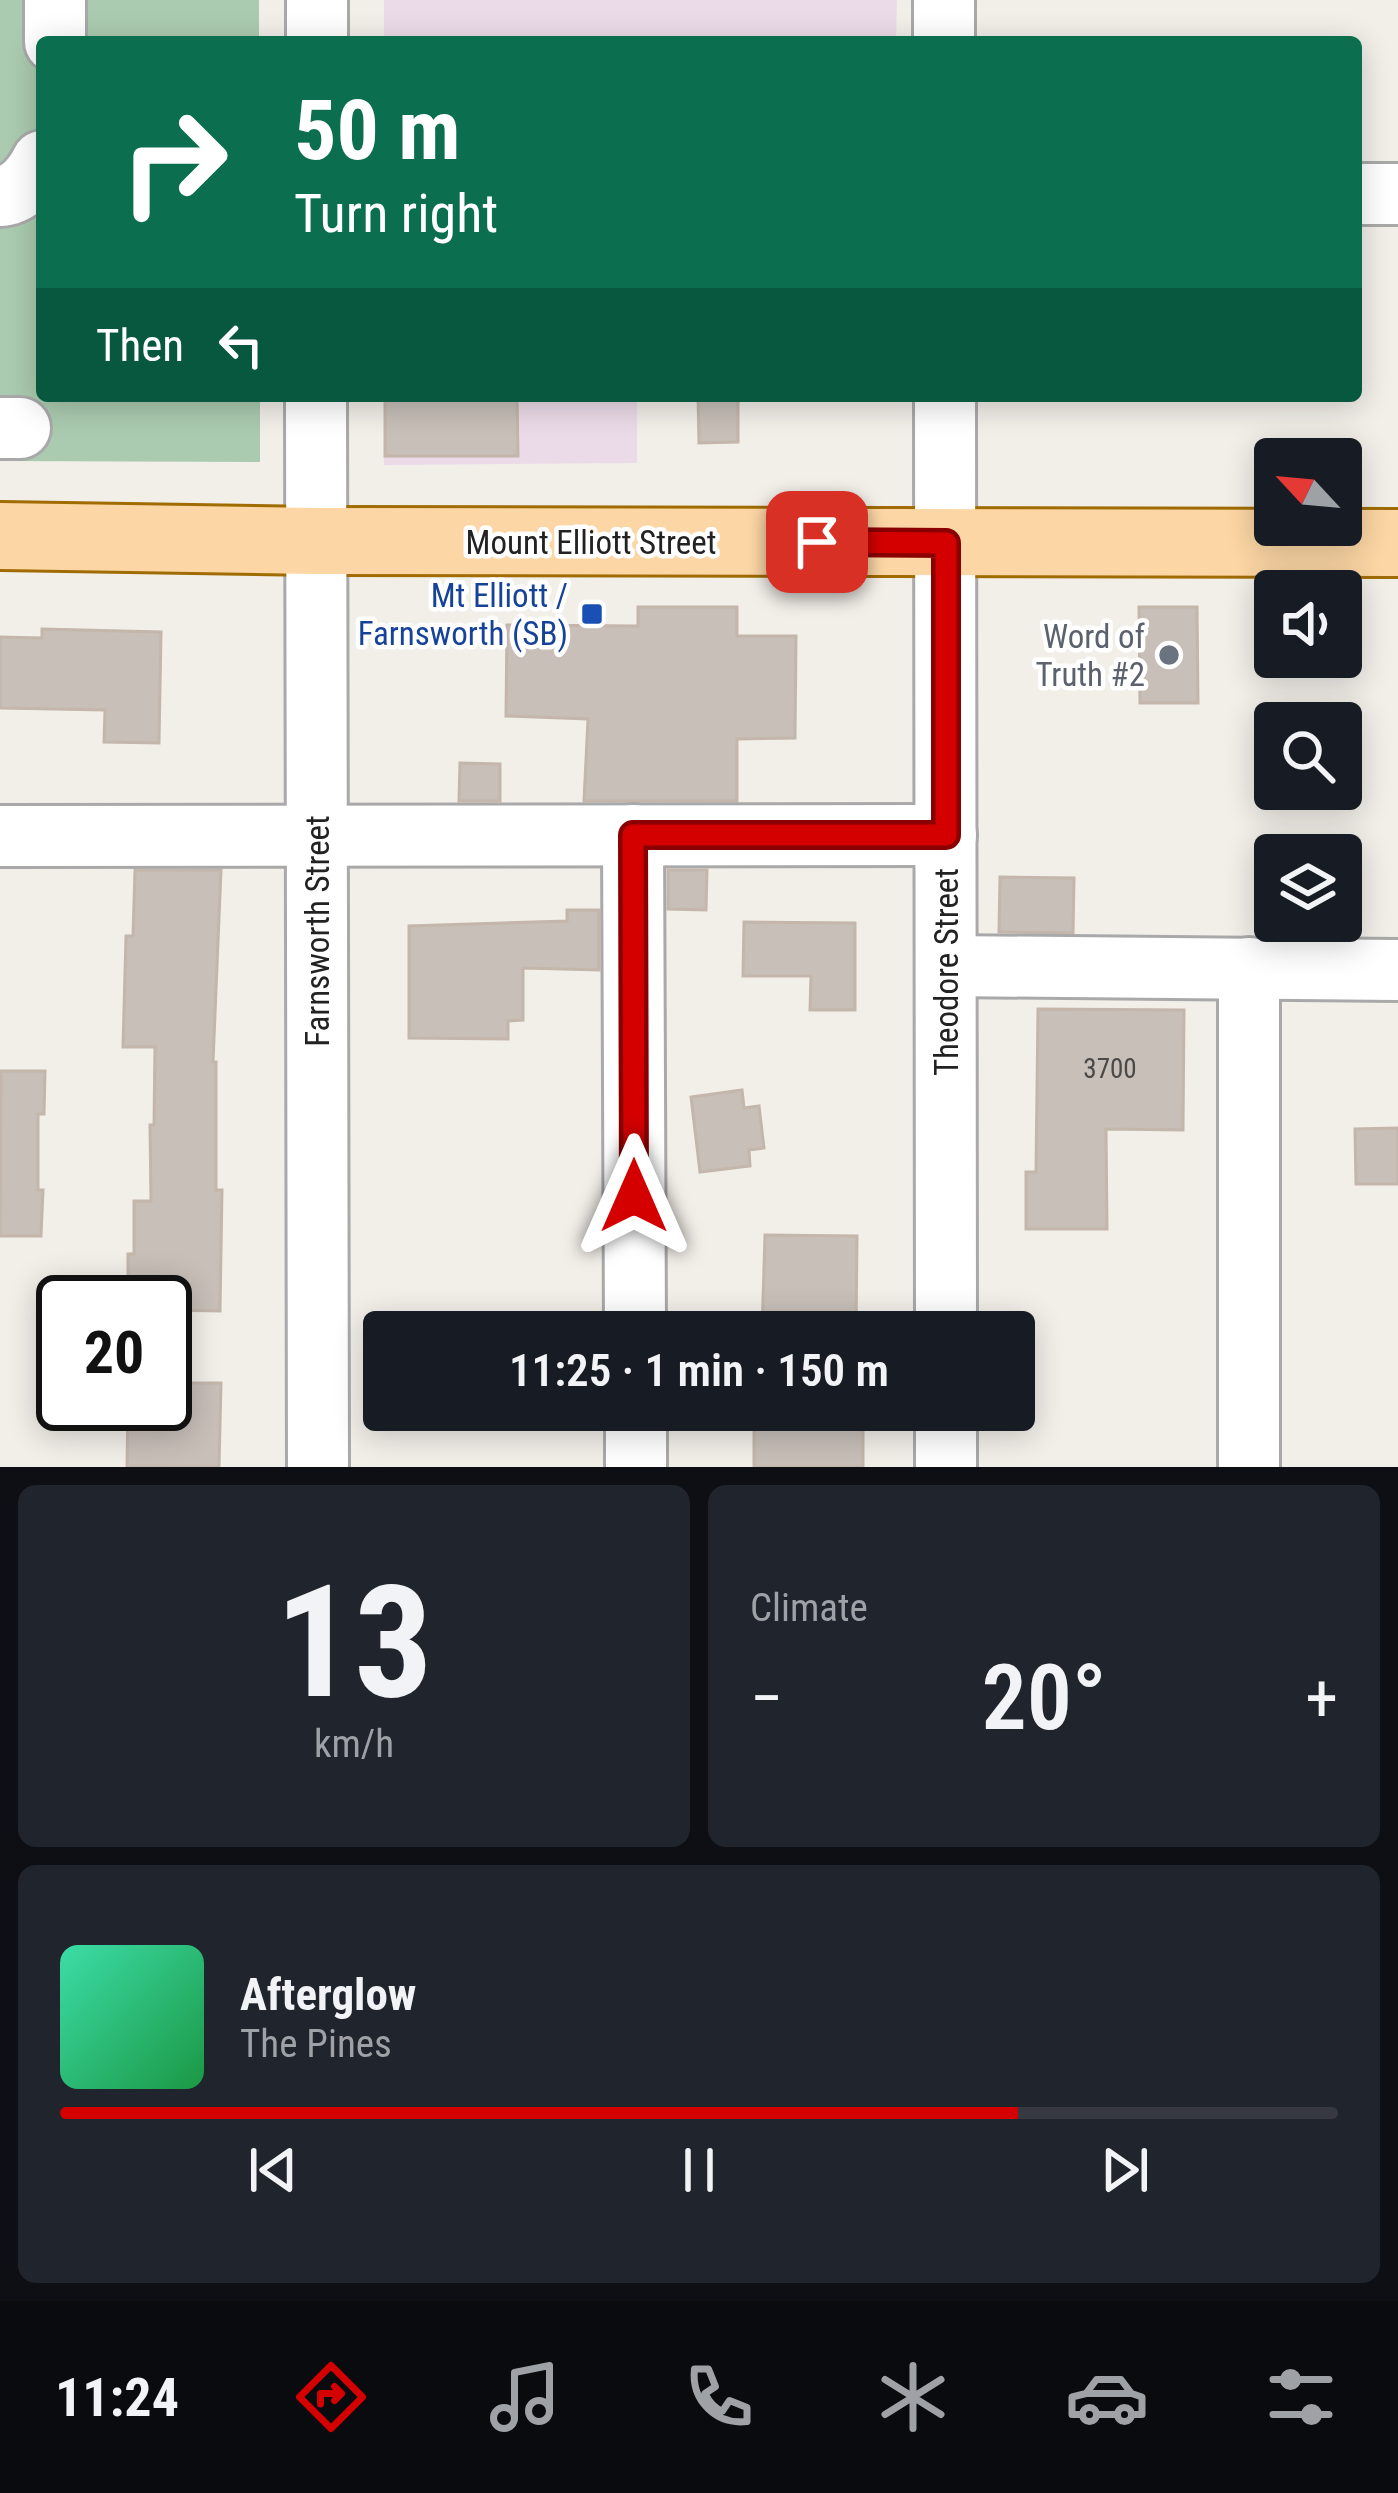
<!DOCTYPE html>
<meta charset="utf-8">
<style>
body{margin:0;font-family:"Roboto Condensed",sans-serif;background:#20242c;color:#f1f3f6;height:100vh;display:flex;flex-direction:column;font-size:45px;white-space:nowrap}
*{box-sizing:border-box;margin:0}
p{font-size:39px;color:#9ea1a6}
.icon{flex:none;width:66px;height:66px;fill:none;stroke:currentColor;stroke-width:2;stroke-linecap:round;stroke-linejoin:round}
.map{position:relative;height:1467px;overflow:hidden}
.side{display:flex;flex-direction:column;gap:18px;padding:18px;background:#0d0f14;flex:1}
.side>*{flex:none}
.hud{position:absolute;left:36px;top:36px;width:1326px;height:366px;border-radius:12px;box-shadow:0 6px 30px #0003;background:#0b6e4f;color:#fff;overflow:hidden}
.needle{width:78px;rotate:296deg}
.controls{position:absolute;left:1254px;top:438px;display:grid;gap:24px}
.controls a{display:grid;place-items:center;width:108px;height:108px;border-radius:12px;background:#171b24;box-shadow:0 6px 30px #0003;font-size:60px}
.speed{position:absolute;left:36px;top:1275px;display:flex;gap:24px;font-size:60px;font-weight:700;text-align:center}
.speed>*{display:grid;place-content:center;width:156px;height:156px;border-radius:50%;background:#171b24;box-shadow:0 6px 30px #0003;line-height:1}
.speed .limit{border:6px solid #111;border-radius:18px;background:#fff;color:#111}
.pin{position:absolute;display:grid;place-items:center;width:102px;height:102px;color:#fff;margin:-51px;border-radius:24px;box-shadow:0 6px 18px #0006}
.me{position:absolute;width:132px;margin:-66px;rotate:0deg;stroke-linejoin:round;filter:drop-shadow(0 0 9px #0008)}
.turn{display:flex;align-items:center;gap:42px;height:252px;padding:0 60px;font-size:54px}
.turn .icon{width:156px;height:156px;stroke-width:2.5}
.turn b{display:block;font-size:84px;line-height:102px}
.then{display:flex;align-items:center;height:114px;padding:0 60px;background:#0003;gap:24px;font-size:45px}
.big{font-size:90px;font-weight:600;line-height:1.1}
.side .card{flex:1;display:flex;flex-direction:column;justify-content:center;gap:18px;min-width:0;padding:0 42px;border-radius:18px;background:#20242c}
.side .dial{align-items:center;gap:0}
.dial b{font-size:156px;line-height:1}
.song{display:flex;align-items:center;gap:36px}
.cover{width:144px;height:144px;border-radius:18px;background:linear-gradient(135deg,hsl(160 70% 55%),hsl(140 70% 35%))}
.played{height:12px;border-radius:6px;background:linear-gradient(90deg,#d40000 75%,#363941 75%)}
.keys{display:flex;justify-content:space-around;direction:ltr}
.heat{display:flex;justify-content:space-between;align-items:center;font-size:66px;direction:ltr}
.side .tiles{flex:1;display:grid;gap:18px;grid-template-columns:1fr 1fr}
.card:last-child{grid-column:span 2}
.trip{position:absolute;left:363px;top:1311px;width:672px;height:120px;border-radius:12px;background:#171b24;box-shadow:0 6px 30px #0003;font-weight:600;line-height:120px;text-align:center}
.tabs{display:flex;height:192px;justify-content:space-around;align-items:center;background:#090b0e;color:#9ea1a6}
.tabs .icon{width:84px;height:84px}
.tabs .current{color:#d40000}
.tabs b{font-size:54px;color:#f1f3f6}
.map>svg:first-child{display:block}
.industrial{fill:#ebdbe8}
.cemetery{fill:#aacbaf}
.building{fill:#c7bfb8;stroke:#c4b6ab;stroke-width:3}
.lines{fill:none;stroke-linecap:round;stroke-linejoin:round}
.minor-casing{stroke:#a9a9a9;stroke-width:66}
.major-casing{stroke:#a06b00;stroke-width:72}
.minor{stroke:#fff;stroke-width:60}
.major{stroke:#fcd6a4;stroke-width:66}
.route-casing{stroke:#8a0000;stroke-width:30}
.route{stroke:#d40000;stroke-width:21}
.transit-dot{fill:#1a4fb4;stroke:#fff;stroke-width:4.5}
.worship-dot{fill:#6b7280;stroke:#fff;stroke-width:4.5}
.labels{text-anchor:middle;stroke-width:9;stroke-linejoin:round;paint-order:stroke}
.number-label{font-size:27px;fill:#4b4948}
.street-label{font-size:33px;fill:#222;stroke:#fff}
.transit-label{font-size:33px;fill:#164399;stroke:#fff;text-anchor:end}
.worship-label{font-size:33px;fill:#5b616d;stroke:#fff;text-anchor:end}
</style>
<div class="map">
<svg width="1398" height="1467" viewBox="0 0 1398 1467">
<rect width="100%" height="100%" fill="#f2efe9"/>
<g class="industrial">
<polygon points="384,0 897,0 896,42 384,42"/>
<polygon points="384,396 637,396 637,463 384,465"/>
</g>
<polygon class="cemetery" points="0,0 259,0 259,42 42,42 42,396 260,396 260,462 0,461"/>
<g class="building">
<polygon points="385,396 517,396 518,456 385,456"/>
<polygon points="698,396 738,396 738,442 699,443"/>
<polygon points="638,607 737,607 737,636 796,636 795,738 737,739 737,801 584,801 588,719 506,716 507,625 638,626"/>
<polygon points="1139,607 1197,607 1198,703 1140,703"/>
<polygon points="42,629 161,632 159,743 104,742 105,710 0,708 0,637 42,638"/>
<polygon points="460,763 500,764 500,801 459,801"/>
<polygon points="135,870 221,870 213,1062 216,1062 216,1190 222,1190 220,1311 165,1310 165,1302 128,1302 128,1254 134,1254 134,1201 151,1201 150,1125 154,1125 155,1047 123,1047 126,936 133,936"/>
<polygon points="668,870 707,870 706,910 668,909"/>
<polygon points="1000,877 1074,878 1073,933 999,932"/>
<polygon points="567,910 599,910 599,970 523,968 523,1020 508,1021 508,1039 409,1038 409,926 567,921"/>
<polygon points="744,922 855,923 855,1010 810,1010 811,976 743,976"/>
<polygon points="1038,1009 1184,1010 1183,1130 1106,1129 1107,1229 1026,1229 1026,1172 1036,1172"/>
<polygon points="1,1071 45,1071 44,1114 38,1114 38,1190 43,1190 41,1236 0,1236"/>
<polygon points="742,1090 744,1108 759,1106 764,1148 749,1150 750,1166 700,1172 691,1097"/>
<polygon points="1398,1128 1398,1184 1356,1184 1355,1129"/>
<polygon points="765,1235 857,1236 856,1332 762,1332"/>
<polygon points="165,1383 221,1383 219,1467 127,1467 128,1404 165,1404"/>
<rect x="754" y="1420" width="109" height="47"/>
</g>
<g class="lines">
<defs>
<g id="minor">
<polyline points="944,0 944,42"/>
<polyline points="55,42 55,0"/>
<polyline points="317,42 317,0"/>
<polyline points="1356,194 1398,194"/>
<path d="M0,196c20,-1 34,-19 42,-35"/>
<polyline points="316,396 318,1467"/>
<polyline points="945,396 946,1332"/>
<polyline points="0,428 20,428"/>
<polyline points="633,835 635,1332"/>
<polyline points="0,836 946,835"/>
<polyline points="946,966 1398,970"/>
<polyline points="1249,968 1249,1467"/>
<polyline points="636,1410 636,1467"/>
<polyline points="946,1410 946,1467"/>
</g>
<polyline id="major" points="0,536 316,541 1398,543"/>
</defs>
<use href="#minor" class="minor-casing"/>
<use href="#major" class="major-casing"/>
<use href="#minor" class="minor"/>
<use href="#major" class="major"/>
</g>
<g class="lines">
<defs>
<polyline id="route" points="634,1196 633,835 946,835 946,543 817,542"/>
</defs>
<use href="#route" class="route-casing"/>
<use href="#route" class="route"/>
</g>
<rect class="transit-dot" x="580" y="602" width="24" height="24" rx="6"/>
<circle class="worship-dot" cx="1169" cy="655" r="12"/>
<g class="labels">
<g class="number-label">
<text x="1110" y="1078">3700</text>
</g>
<g class="street-label">
<text x="591" y="554">Mount Elliott Street</text>
<text transform="translate(317 931) rotate(-90)" y="12">Farnsworth Street</text>
<text transform="translate(946 972) rotate(-90)" y="12">Theodore Street</text>
</g>
<g class="transit-label">
<text x="568" y="607">Mt Elliott /<tspan x="568" dy="38">Farnsworth (SB)</tspan></text>
</g>
<g class="worship-label">
<text x="1145" y="648">Word of<tspan x="1145" dy="38">Truth #2</tspan></text>
</g>
</g>
</svg>
<div class="controls">
<a><svg class="needle" viewBox="-14 -14 28 28"><path d="M0-13l5 13h-10z" fill="#e53935"/><path d="M0 13l5-13h-10z" fill="#9ea1a6"/></svg></a>
<a><svg class="icon" aria-label="sound" viewBox="0 0 24 24"><path d="M4 9h4l5-4v14l-5-4H4zM17 9q2 3 0 6"/></svg></a>
<a><svg class="icon" aria-label="search" viewBox="0 0 24 24"><circle cx="10" cy="10" r="6"/><path d="M15 15l6 6"/></svg></a>
<a><svg class="icon" aria-label="layers" viewBox="0 0 24 24"><path d="M12 4l9 5-9 5-9-5zM3 14l9 5 9-5"/></svg></a>
</div>
<div class="speed"><div class="limit">20</div></div>
<div class="pin" style="left:817px;top:542px;background:#d93025"><svg class="icon" aria-label="arrive" viewBox="0 0 24 24"><path d="M6 21V4h12l-3 4 3 4H6"/></svg></div>
<svg class="me" style="left:634px;top:1196px" viewBox="-20 -20 40 40"><path d="M0-17L14 15 0 8-14 15z" fill="#d40000" stroke="#fff" stroke-width="4"/></svg>
<div class="trip">11:25 · 1 min · 150 m</div>
<div class="hud">
<div class="turn"><svg class="icon" aria-label="right" viewBox="0 0 24 24"><path d="M7 20v-9h11M14 6l5 5-5 5"/></svg><div><b>50 m</b>Turn right</div></div>
<div class="then">Then<svg class="icon" aria-label="left" viewBox="0 0 24 24"><path d="M17 20v-9H6M10 6l-5 5 5 5"/></svg></div>
</div>
</div>
<section class="side">
<div class="tiles">
<div class="card dial"><b>13</b><p>km/h</p></div>
<div class="card"><p>Climate</p>
<div class="heat"><a>−</a><b class="big">20°</b><a>+</a></div>
</div>
<div class="card">
<div class="song"><i class="cover"></i><div><b>Afterglow</b><p>The Pines</p></div></div>
<div class="played"></div>
<div class="keys"><svg class="icon" aria-label="previous" viewBox="0 0 24 24"><path d="M18 5L8 12l10 7zM5 5v14"/></svg><svg class="icon" aria-label="pause" viewBox="0 0 24 24"><path d="M8 5v14M16 5v14"/></svg><svg class="icon" aria-label="next" viewBox="0 0 24 24"><path d="M6 5l10 7-10 7zM19 5v14"/></svg></div>
</div>
</div>
</section>
<nav class="tabs">
<b>11:24</b>
<svg class="icon current" aria-label="directions" viewBox="0 0 24 24"><path d="M12 3l9 9-9 9-9-9zM9 14v-3h6M13 9l2 2-2 2"/></svg>
<svg class="icon" aria-label="music" viewBox="0 0 24 24"><path d="M9 18V5l10-2v13"/><circle cx="6" cy="18" r="3"/><circle cx="16" cy="16" r="3"/></svg>
<svg class="icon" aria-label="phone" viewBox="0 0 24 24"><path d="M5 4h4l2 5-3 2q2 4 5 5l2-3 5 2v4C11 20 4 13 5 4z"/></svg>
<svg class="icon" aria-label="climate" viewBox="0 0 24 24"><path d="M12 3v18M4 7l16 10M4 17L20 7"/></svg>
<svg class="icon" aria-label="car" viewBox="0 0 24 24"><path d="M5 17H2v-5l4-1 3-4h7l3 4 3 1v5h-3M9 17h6M6 11h13"/><circle cx="7" cy="17" r="2"/><circle cx="17" cy="17" r="2"/></svg>
<svg class="icon" aria-label="filters" viewBox="0 0 24 24"><path d="M4 7h16M4 17h16"/><circle cx="9" cy="7" r="2"/><circle cx="15" cy="17" r="2"/></svg>
</nav>
